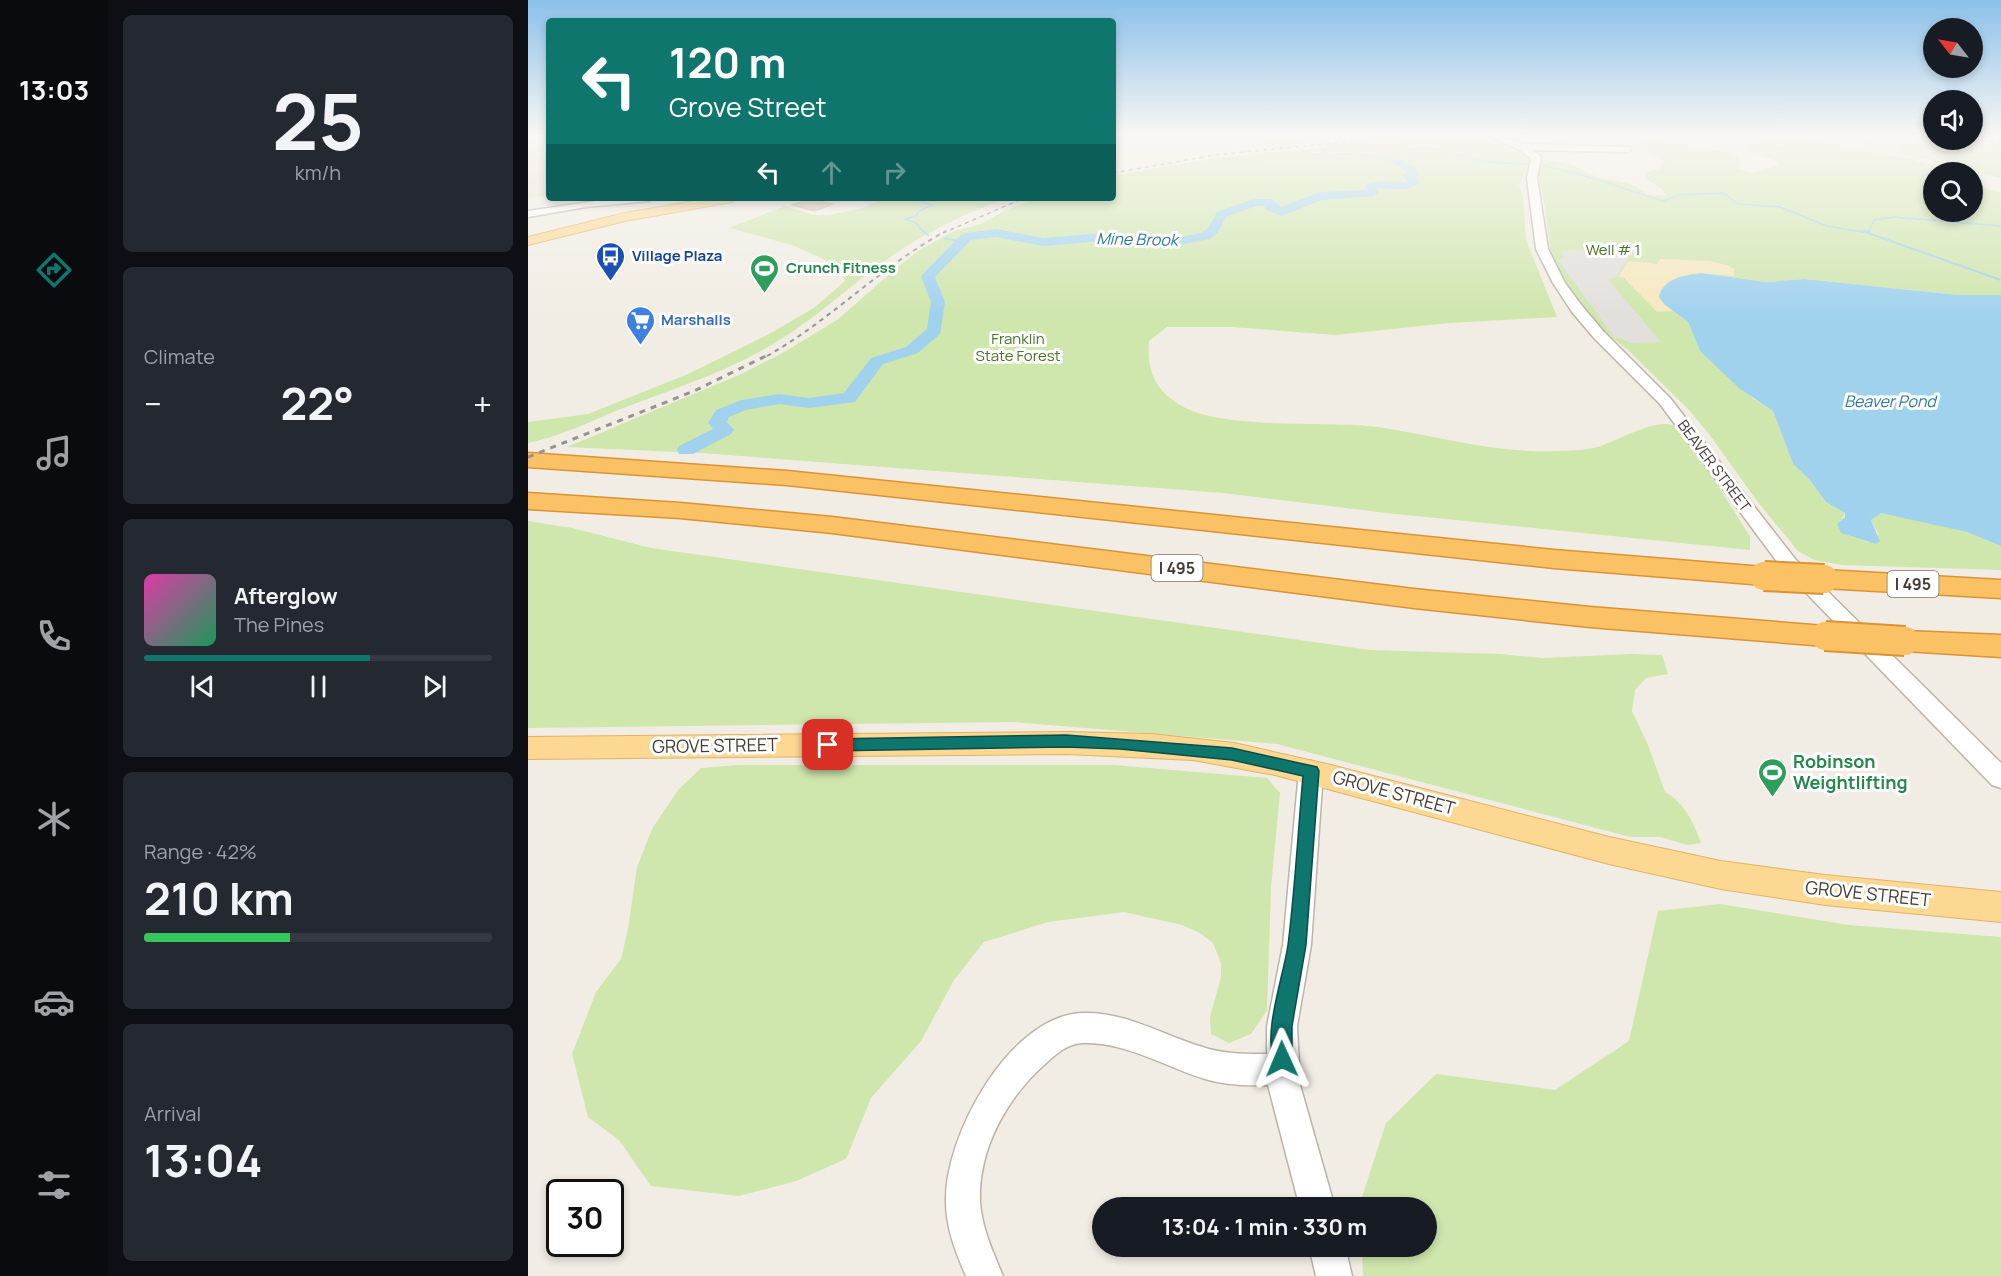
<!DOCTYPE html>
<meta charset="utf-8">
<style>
body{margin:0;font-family:Manrope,sans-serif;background:#242831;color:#f1f3f6;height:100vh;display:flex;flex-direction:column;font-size:22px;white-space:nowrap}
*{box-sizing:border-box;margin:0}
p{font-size:20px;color:#9ea1a6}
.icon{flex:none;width:33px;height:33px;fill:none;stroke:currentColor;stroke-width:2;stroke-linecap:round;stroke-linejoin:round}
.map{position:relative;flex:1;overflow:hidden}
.details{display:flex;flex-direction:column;gap:15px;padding:15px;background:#0d0f14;width:420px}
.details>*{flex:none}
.top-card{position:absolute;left:18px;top:18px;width:570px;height:183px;border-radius:6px;box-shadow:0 3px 9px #0003;background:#0f766e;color:#fff;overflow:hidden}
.needle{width:39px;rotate:301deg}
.fabs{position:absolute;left:1395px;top:18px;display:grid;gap:12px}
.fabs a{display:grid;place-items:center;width:60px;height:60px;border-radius:50%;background:#171b24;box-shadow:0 3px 9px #0003;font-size:30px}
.speed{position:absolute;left:18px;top:1179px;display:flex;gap:12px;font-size:30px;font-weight:700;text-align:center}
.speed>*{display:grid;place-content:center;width:78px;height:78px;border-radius:50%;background:#171b24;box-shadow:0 3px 9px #0003;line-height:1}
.speed .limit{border:3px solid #111;border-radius:9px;background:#fff;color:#111}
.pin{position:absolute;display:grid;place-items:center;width:51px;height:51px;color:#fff;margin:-26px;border-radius:12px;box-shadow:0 3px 9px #0006}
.me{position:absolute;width:66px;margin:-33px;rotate:359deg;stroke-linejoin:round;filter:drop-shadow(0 0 4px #0008)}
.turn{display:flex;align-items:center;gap:21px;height:126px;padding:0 24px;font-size:27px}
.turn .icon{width:78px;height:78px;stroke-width:2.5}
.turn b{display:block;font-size:42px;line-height:51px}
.lanes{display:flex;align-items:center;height:57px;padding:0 24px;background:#0003;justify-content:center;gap:30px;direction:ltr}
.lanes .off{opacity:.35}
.big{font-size:45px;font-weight:700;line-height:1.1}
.details .tile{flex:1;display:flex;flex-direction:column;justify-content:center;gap:9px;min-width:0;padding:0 21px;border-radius:9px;background:#242831}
.details .dial{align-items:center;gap:0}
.dial b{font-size:78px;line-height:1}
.song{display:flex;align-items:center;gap:18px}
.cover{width:72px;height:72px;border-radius:9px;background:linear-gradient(135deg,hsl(320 70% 55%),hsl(150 70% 35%))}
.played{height:6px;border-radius:3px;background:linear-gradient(90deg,#0f766e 65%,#363941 65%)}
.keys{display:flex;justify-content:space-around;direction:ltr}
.heat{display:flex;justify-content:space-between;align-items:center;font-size:33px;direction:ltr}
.charge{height:9px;border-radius:4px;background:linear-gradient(90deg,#34c759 42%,#363941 0)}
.trip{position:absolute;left:564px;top:1197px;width:345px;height:60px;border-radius:30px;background:#171b24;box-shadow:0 3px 9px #0003;font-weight:700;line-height:60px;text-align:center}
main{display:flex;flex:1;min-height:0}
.tabs{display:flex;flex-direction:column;width:108px;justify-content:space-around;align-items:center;background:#090b0e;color:#9ea1a6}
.tabs .icon{width:42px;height:42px}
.tabs .current{color:#0f766e}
.tabs b{font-size:27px;color:#f1f3f6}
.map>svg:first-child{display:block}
.education{fill:#ebe1ce}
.green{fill:#cfe6ad}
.sand{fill:#f6e8bf}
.parking{fill:#e2dfdc}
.water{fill:#a0d2ee}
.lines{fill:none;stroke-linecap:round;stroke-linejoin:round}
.stream-far1{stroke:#a0d2ee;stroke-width:1.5}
.stream{stroke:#a0d2ee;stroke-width:2}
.river{fill:#a0d2ee;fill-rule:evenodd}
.building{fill:#d6cabc;stroke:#cdbfad;stroke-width:1.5}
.minor-casing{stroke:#bdb4a7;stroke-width:3}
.major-casing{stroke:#e1b463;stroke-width:2}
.highway-casing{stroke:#da9436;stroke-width:3}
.minor{fill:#fff;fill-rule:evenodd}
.major{fill:#fcd892;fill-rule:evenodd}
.highway{fill:#fbc165;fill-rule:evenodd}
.rail-far2{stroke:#949494;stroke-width:1.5;stroke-dasharray:4 4;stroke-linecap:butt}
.rail-far1{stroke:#949494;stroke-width:2;stroke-dasharray:4.5 4.5;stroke-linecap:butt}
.rail{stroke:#949494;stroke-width:3;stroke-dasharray:6 6;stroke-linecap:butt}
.highway-bridge-casing{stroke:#da9436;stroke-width:32;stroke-linecap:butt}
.highway-bridge{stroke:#fbc165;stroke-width:28}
.route{fill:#0f766e;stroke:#0a4d48;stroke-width:1.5}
.labels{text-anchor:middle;stroke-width:6;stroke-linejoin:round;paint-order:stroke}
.far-park-label{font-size:15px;fill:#497329;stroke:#fff}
.far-transit-label{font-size:15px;font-weight:bold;fill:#164399;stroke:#fff;text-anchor:start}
.far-leisure-label{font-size:15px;font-weight:bold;fill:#27864d;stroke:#fff;text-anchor:start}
.far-shop-label{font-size:15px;font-weight:bold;fill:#366cbe;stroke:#fff;text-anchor:start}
.far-street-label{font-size:15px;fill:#433c34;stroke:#fff}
.far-water-label{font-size:16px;font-style:italic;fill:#2e79a4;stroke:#fff}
.shield{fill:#fff;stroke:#7b7671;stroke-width:1.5}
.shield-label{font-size:16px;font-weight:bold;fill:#433c34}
.street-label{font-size:18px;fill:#433c34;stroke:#fff}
.leisure-label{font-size:18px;font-weight:bold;fill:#27864d;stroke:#fff;text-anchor:start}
</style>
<main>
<nav class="tabs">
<b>13:03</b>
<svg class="icon current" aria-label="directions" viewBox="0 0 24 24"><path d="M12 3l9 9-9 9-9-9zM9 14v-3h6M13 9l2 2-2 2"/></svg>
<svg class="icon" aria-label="music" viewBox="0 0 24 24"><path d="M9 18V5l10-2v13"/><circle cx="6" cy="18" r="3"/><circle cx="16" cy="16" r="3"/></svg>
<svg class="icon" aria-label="phone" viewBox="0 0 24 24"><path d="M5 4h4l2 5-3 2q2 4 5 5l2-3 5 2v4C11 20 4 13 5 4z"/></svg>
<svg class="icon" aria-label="climate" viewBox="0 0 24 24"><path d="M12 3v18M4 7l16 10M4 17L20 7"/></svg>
<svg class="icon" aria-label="car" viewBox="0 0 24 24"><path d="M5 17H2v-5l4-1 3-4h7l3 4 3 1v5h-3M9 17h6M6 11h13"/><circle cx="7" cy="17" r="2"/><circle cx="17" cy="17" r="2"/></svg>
<svg class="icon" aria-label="filters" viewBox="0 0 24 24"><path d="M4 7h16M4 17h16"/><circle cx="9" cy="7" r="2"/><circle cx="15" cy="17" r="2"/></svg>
</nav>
<section class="details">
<div class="tile dial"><b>25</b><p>km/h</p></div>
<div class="tile"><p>Climate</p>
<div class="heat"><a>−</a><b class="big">22°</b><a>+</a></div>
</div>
<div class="tile">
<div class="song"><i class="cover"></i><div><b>Afterglow</b><p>The Pines</p></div></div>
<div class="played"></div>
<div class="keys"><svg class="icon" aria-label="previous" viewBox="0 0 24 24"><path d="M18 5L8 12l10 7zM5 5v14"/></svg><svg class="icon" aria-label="pause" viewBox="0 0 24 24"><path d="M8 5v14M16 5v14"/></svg><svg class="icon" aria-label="next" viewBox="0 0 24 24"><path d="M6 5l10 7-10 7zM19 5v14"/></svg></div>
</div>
<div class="tile"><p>Range · 42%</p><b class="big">210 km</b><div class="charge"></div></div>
<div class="tile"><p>Arrival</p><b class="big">13:04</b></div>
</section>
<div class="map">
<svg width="1473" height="1276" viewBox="0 0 1473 1276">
<rect width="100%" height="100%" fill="#f1ede4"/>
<polygon class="education" points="0,139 21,155 21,191 17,195 0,199"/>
<g class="green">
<polygon points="727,135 756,135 771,145 740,147 733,144 733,141"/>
<path d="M913,135h43l40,17 6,6 -11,27 4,12 3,43 31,77 -108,6 -114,12 -103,-8h-65l-18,14c-2,30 5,48 31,64 43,26 146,15 198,22 59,9 119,27 180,24 12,0 25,-1 36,-3 21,-5 58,-29 78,-23 14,4 66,94 78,111v14l-363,-37 -164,-20 -522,-40 -134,-6 172,-72 42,-21 56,-34 62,-54 19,-15 34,-19 29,-8 25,-14 33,-12h74v-22l100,-18z"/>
<polygon points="1122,137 1141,143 1201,152 1212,160 1209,169 1226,173 1250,165 1249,161 1220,152 1222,146 1232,143 1227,138 1299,143 1340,153 1380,158 1424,172 1406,172 1406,212 1444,212 1445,182 1450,186 1473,193 1473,295 1430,295 1276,279 1238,282 1173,273 1158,275 1137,284 1136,304 1160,322 1172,351 1226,399 1245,411 1265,464 1281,479 1298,502 1317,513 1313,521 1317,534 1340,542 1351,535 1343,520 1353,513 1373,516 1439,532 1473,546 1473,570 1314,565 1286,560 1270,551 1229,501 1181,434 1161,410 1100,350 1068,326 1036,283 1023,255 1017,207 1010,173 1015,160 1041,164 1069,177 1103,184 1119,194 1138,196 1134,189 1117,178 1117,173 1133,168 1137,162 1110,145 1111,141"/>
<polygon points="1372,142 1473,144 1473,178 1376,154"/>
<path d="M356,198l43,2 81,-2c-41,14 -81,34 -118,59 -37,26 -70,58 -109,82 -50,32 -109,50 -163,71 -29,12 -59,27 -90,33v-21l60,-8 100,-40 81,-40 45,-26 31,-27 -1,-3 4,-8 -56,-25 -63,-17 56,-22 28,9h15l35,-7z"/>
<path d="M0,521l44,7 79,20 719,102 129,4 44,4 88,-4 31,1 6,19 -22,4 -11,12 -3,21 16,34 17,47c19,10 29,31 36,51l-14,2 -26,-8h-31l-353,-93 -263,-22 -486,6z"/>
<polygon points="211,765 586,765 739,778 752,793 743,887 739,1010 723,1034 701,1043 683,1034 682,1017 693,977 693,963 685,943 672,933 654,925 596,912 520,922 456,942 426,980 393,1041 343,1098 318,1159 268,1181 211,1196 123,1186 91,1140 60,1117 44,1054 68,992 93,959 100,929 109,867 124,829 150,790 173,768"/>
<polygon points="1192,904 1321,925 1473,937 1473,1276 835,1276 834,1247 898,1246 898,1208 833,1207 833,1200 858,1123 908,1074 1027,1090 1101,1041 1130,911"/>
</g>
<path class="sand" d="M1132,259l49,2 18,4 7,4v7c-24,-2 -47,-5 -69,8l-1,20 9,7 -16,1 -33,-34 -6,-1 11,-16 28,3z"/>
<polygon class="parking" points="1045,250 1103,254 1088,277 1080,279 1133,342 1103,343 1085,336 1030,260 1036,258 1034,251"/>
<path class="water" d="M1173,273l65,9 38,-3 154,16h43v251l-34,-14 -86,-19 -10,7 9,21 -4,3 -35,-11 -4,-9 8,-7v-4l-19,-11 -17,-23 -16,-15 -20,-53 -34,-23 -39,-37 -12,-29 -24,-18 -5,-7c4,-19 26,-22 42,-24z"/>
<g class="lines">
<g class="stream-far1">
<polyline points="754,135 768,145"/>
<path d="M775,151c25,9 32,2 55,3 21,2 35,10 55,6l-1,-3 -10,-4c26,-13 54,3 80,8 22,4 46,1 68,6 38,8 76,23 114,34l14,-6 45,-2 15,11 42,3 47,19 41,7"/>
<polyline points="382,198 404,205 391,211 388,216 376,219 388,223 396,233"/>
<polyline points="1340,233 1346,220 1365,217 1473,226"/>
</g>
<g class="stream">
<polyline points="395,231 400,235"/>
<polyline points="1331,231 1341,231"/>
<polyline points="1340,233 1473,280"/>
<polyline points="416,238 435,242"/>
</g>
<path class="river" d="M870,160l18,8 3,6 -3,3 4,5c-13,12 -28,5 -43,6l2,5 -6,3 -51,4 -41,16 -14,-6 -3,-4h-8l-30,11 -8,15 -8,7 -41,8 -30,-3 -15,2 -23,-5 -57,5 -48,-9 -25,3 -36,37 10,25 -5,32 -22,19 -35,11 -28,38 -46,6 -30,-4 -33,6 -17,7 -2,5 7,8 -3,4 -38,20h-14l-2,-4 2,-4 34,-17 -5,-6 8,-13 26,-10 37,-6 30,4 35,-5 27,-35 35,-11 21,-18 4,-27 -10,-26 41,-42 5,-1 29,-4 48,9 57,-5 23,5 15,-2 30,3 32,-6 8,-6 8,-15 37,-13h18l9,8 39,-15 46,-2v-6l15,-3 24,1 2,-1 -4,-5 4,-4 -14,-9z"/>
</g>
<polygon class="building" points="283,199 305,204 287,211 264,205"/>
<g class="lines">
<defs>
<g id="minor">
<polygon points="958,135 971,135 994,144 1102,147 1102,151 1099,152 1004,150 1013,157 1009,178 1020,249 1037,283 1054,306 1076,332 1142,398 1267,559 1473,763 1473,788 1464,785 1253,567 1132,404 1066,338 1044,312 1025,283 1008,249 999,178 1003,158 990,149"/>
<polygon points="88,198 126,198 121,201 58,207 0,217 0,211"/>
<path d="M783,761l9,3 3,7 -12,174 -14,81 3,59 35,123h-35l-32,-123c-21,1 -43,0 -63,-6 -39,-12 -81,-38 -123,-36 -16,1 -27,12 -38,22 -38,34 -66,85 -64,137 2,27 13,50 23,74h-37c-10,-23 -20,-48 -20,-74 -2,-65 63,-186 136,-189 45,-2 85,25 127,36 19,5 39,5 58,5v-28l16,-81 16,-174 3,-7z"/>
<polygon points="781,1246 817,1246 824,1276 788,1276"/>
</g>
<g id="major">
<polygon points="585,135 605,135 585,141"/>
<polygon points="183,198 210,198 204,202 97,221 0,245 0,237 97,213"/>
<polygon points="539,732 623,734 706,743 803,765 1081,837 1193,861 1297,875 1473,892 1473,922 1297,905 1193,889 1081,864 747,775 665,760 539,754 0,759 0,737"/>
</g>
<g id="highway">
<polygon points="0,453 259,471 1026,550 1236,567 1246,570 1250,576 1246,582 1236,585 1026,568 259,485 0,467"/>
<polygon points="0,493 152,503 304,517 886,589 1062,607 1297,626 1308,629 1312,636 1308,643 1297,646 1062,627 886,608 304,533 152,518 0,509"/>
<polygon points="1296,570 1473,580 1473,598 1296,588 1286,585 1282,579 1286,573"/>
<polygon points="1377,631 1473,635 1473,657 1377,651 1366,648 1362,641 1366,634"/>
</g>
</defs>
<use href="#minor" class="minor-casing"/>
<use href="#major" class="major-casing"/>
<use href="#highway" class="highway-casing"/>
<use href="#minor" class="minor"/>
<use href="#major" class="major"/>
<use href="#highway" class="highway"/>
<g class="rail-far2">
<polyline points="1318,135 1473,142"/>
<polyline points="585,173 687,155 889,135"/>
<polyline points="415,233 496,198"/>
</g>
<path class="rail-far1" d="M239,356c64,-36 114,-90 179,-125"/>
<polyline class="rail" points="0,457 166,391 242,354"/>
<defs>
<g id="highway-bridge">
<polyline points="1236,576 1296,579"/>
<polyline points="1297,636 1377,641"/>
</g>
</defs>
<use href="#highway-bridge" class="highway-bridge-casing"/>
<use href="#highway-bridge" class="highway-bridge"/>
</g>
<linearGradient id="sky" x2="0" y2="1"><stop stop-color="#8bc0ea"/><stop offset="0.43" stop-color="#f9f7f3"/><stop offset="1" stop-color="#f9f7f3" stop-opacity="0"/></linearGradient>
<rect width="1473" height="314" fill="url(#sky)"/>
<path class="route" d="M538,735l166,13 85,19 2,4 -13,174 -14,81v33l-2,7 -8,3 -7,-3c-13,-33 8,-87 13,-121 7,-56 10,-113 15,-169l-71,-16 -112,-11 -54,-2 -238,4 -6,-2 -2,-4 2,-4 6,-2z"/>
<defs>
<symbol id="bus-pin" viewBox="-11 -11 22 30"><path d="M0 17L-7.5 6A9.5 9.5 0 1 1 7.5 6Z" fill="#1a4fb4" stroke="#fff"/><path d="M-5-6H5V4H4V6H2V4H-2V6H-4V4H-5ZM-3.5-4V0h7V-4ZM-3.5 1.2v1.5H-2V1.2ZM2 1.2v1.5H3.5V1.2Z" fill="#fff"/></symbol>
<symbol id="stadium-pin" viewBox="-11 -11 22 30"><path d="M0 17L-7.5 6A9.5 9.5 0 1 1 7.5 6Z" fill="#2e9e5b" stroke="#fff"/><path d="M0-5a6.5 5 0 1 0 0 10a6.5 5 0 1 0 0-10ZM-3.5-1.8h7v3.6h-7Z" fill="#fff"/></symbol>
<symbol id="supermarket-pin" viewBox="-11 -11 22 30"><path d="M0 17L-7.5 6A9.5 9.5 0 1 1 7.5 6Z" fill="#3f7fe0" stroke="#fff"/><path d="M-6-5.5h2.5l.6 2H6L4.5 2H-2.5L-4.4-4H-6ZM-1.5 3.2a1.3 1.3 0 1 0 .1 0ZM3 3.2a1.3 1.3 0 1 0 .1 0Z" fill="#fff"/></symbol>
</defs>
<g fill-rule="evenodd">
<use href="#bus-pin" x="66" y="240" width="33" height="45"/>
<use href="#stadium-pin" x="220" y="252" width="33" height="45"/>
<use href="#supermarket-pin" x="96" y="304" width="33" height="45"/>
<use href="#stadium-pin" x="1228" y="756" width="33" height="45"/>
</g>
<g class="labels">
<g class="far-park-label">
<text x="1085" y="255">Well # 1</text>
<text x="490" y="344">Franklin<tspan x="490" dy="17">State Forest</tspan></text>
</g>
<g class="far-transit-label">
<text x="104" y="261">Village Plaza</text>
</g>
<g class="far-leisure-label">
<text x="258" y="273">Crunch Fitness</text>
</g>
<g class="far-shop-label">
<text x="133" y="325">Marshalls</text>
</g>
<g class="far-street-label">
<text transform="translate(1186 466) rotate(53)" y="5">BEAVER STREET</text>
</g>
<g class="far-water-label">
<text transform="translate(609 239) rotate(1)" y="6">Mine Brook</text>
<text x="1362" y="407">Beaver Pond</text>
</g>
<g class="shield">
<rect x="623.5" y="555" width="51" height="26" rx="4.5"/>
<rect x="1359.5" y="571" width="51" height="26" rx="4.5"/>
</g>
<g class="shield-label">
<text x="649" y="574">I 495</text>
<text x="1385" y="590">I 495</text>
</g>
<g class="street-label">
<text transform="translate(187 746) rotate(-1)" y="6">GROVE STREET</text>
<text transform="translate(866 793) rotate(15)" y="6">GROVE STREET</text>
<text transform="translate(1340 894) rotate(6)" y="6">GROVE STREET</text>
</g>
<g class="leisure-label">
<text x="1265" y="768">Robinson<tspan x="1265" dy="21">Weightlifting</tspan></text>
</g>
</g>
</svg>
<div class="fabs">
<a><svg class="needle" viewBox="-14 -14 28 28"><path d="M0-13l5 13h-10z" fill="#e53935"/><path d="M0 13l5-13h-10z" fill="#9ea1a6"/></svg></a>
<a><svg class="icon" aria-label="sound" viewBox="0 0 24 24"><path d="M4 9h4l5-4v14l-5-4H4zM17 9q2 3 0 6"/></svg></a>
<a><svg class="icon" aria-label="search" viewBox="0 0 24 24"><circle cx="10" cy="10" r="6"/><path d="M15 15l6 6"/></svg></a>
</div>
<div class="speed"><div class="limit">30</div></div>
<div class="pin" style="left:300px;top:745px;background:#d93025"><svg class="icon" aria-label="arrive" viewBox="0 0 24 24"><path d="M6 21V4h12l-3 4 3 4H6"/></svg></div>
<svg class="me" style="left:754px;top:1059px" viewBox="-20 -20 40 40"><path d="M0-17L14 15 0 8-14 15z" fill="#0f766e" stroke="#fff" stroke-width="4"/></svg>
<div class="trip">13:04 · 1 min · 330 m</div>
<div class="top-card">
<div class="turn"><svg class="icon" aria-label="left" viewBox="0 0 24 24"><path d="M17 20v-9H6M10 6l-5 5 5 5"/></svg><div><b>120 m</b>Grove Street</div></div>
<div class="lanes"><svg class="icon" aria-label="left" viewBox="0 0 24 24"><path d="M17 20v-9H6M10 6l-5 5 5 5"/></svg><svg class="icon off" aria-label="ahead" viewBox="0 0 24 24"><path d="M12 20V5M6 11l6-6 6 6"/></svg><svg class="icon off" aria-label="right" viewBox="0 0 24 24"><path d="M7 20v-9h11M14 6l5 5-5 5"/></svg></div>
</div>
</div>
</main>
